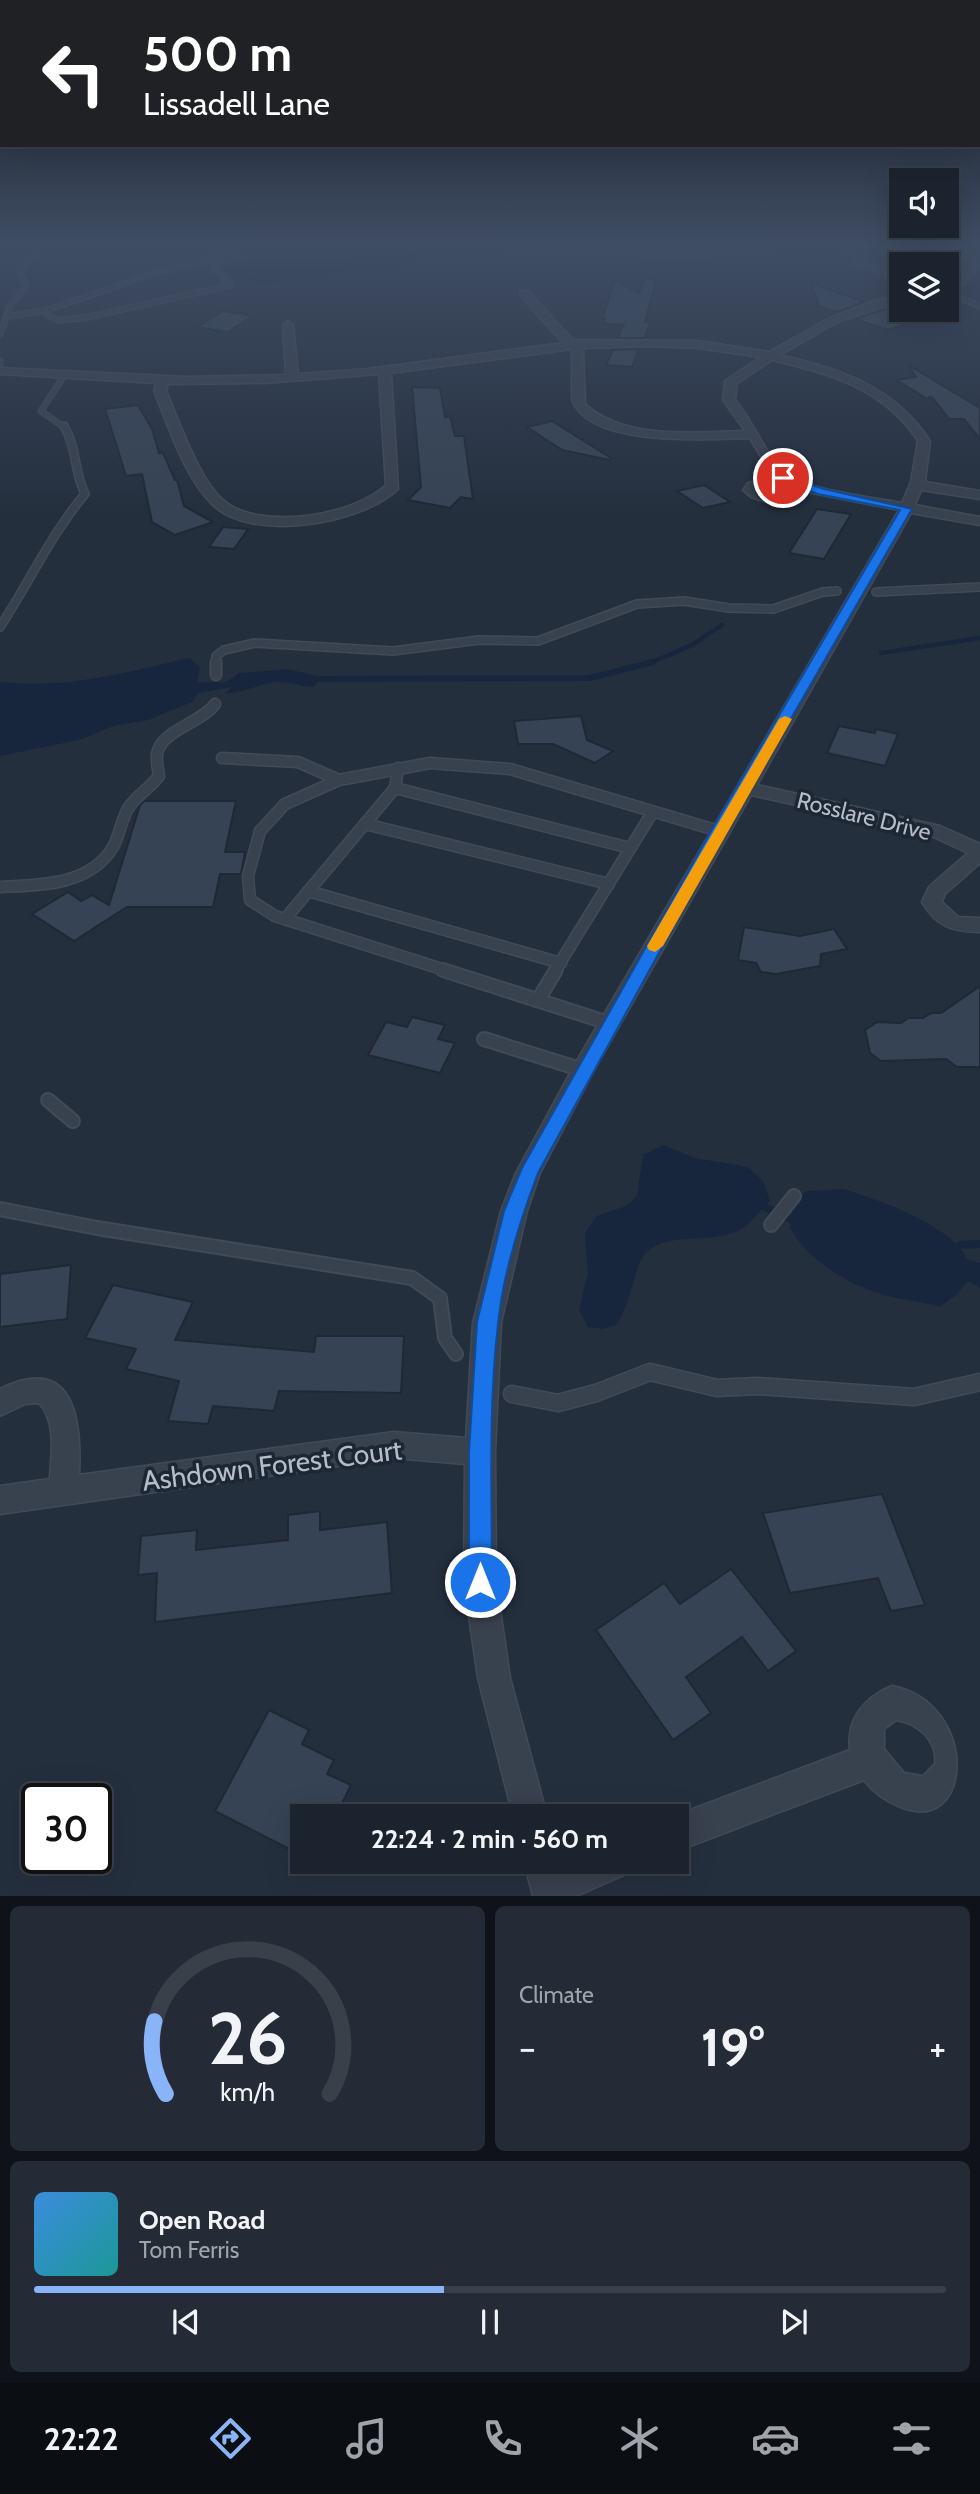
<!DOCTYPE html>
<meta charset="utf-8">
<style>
body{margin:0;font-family:Cabin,sans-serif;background:#242b36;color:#f1f3f6;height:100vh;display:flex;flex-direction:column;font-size:26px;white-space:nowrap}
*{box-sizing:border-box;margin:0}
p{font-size:23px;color:#a0a4aa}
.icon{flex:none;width:38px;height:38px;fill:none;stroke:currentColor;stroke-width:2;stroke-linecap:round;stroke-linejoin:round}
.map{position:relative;height:1896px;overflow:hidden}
.details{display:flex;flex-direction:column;gap:10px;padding:10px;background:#0f1319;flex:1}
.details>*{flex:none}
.banner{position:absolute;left:0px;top:0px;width:980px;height:147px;box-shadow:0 7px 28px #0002,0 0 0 2px #39404a;background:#202124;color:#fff;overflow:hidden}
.buttons{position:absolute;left:889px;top:168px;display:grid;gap:14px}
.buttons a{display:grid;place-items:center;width:70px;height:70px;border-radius:0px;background:#1b232e;box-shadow:0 7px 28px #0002,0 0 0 2px #39404a;font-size:35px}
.speed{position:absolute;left:21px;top:1783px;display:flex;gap:14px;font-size:35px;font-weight:700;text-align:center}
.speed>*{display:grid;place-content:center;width:91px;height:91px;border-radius:50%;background:#1b232e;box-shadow:0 7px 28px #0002,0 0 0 2px #39404a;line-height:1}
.speed .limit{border:4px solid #111;border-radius:10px;background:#fff;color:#111}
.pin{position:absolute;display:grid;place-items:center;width:60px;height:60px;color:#fff;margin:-30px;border:4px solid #fff;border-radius:50%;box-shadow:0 2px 7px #0007}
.me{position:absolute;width:77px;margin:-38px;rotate:0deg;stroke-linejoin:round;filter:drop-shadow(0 0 5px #0008)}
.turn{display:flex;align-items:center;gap:24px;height:147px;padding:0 28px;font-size:32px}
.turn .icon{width:91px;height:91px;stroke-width:2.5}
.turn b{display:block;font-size:49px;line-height:60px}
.big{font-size:52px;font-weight:700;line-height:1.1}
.details .tile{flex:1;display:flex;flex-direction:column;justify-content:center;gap:10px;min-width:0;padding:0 24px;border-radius:10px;background:#242b36}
.details .dial{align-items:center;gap:0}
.dial svg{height:182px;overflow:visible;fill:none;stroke:#39404a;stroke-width:7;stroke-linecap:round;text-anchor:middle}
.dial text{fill:#f1f3f6;stroke:none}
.song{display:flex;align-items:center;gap:21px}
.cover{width:84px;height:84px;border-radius:10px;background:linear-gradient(135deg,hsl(210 70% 55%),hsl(180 70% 35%))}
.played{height:7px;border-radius:4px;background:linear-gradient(90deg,#8ab4f8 45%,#39404a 45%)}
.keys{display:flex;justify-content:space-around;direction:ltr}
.heat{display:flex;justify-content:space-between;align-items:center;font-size:38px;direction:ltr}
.details .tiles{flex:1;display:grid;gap:10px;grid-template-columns:1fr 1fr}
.tile:last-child{grid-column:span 2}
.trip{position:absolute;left:290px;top:1804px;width:399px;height:70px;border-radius:0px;background:#1b232e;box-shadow:0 7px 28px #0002,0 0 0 2px #39404a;font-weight:700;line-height:70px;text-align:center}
.menu{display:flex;height:112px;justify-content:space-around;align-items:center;background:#0b0e12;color:#a0a4aa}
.menu .icon{width:49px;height:49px}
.menu .selected{color:#8ab4f8}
.menu b{font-size:32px;color:#f1f3f6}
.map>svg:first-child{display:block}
.water{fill:#17263c}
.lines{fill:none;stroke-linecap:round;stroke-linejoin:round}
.stream-far2{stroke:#17263c;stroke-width:4.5}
.stream-far1{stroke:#17263c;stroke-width:6}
.stream{stroke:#17263c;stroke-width:8}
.building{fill:#364354;stroke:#1f2835;stroke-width:2}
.lane-far4-casing{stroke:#414a57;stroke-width:7}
.lane-far3-casing{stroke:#414a57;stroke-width:10}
.lane-far2-casing{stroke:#414a57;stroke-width:13}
.lane-far1-casing{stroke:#414a57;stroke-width:16}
.lane-casing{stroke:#414a57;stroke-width:19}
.street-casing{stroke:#414a57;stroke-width:3}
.lane-far4{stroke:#38414e;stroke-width:5}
.lane-far3{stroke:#38414e;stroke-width:7}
.lane-far2{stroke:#38414e;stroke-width:10}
.lane-far1{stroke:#38414e;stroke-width:12}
.lane{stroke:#38414e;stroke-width:16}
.street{fill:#38414e;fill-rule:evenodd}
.route{fill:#1a73e8;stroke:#114b97;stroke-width:2}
.slow{fill:#f59e0b}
.labels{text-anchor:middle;stroke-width:7;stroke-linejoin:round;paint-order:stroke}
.street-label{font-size:23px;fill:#b4bcc9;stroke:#1d2633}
.near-street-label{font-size:28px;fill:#b4bcc9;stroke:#1d2633}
</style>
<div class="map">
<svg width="980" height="1896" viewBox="0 0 980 1896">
<rect width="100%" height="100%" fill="#242f3e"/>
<g class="water">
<path d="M379,248l30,3 7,4c-12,20 -46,13 -66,16 -30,4 -102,26 -126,-1l6,-5 13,-2 100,-3 14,-8z"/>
<path d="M189,658l11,9 -3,15h22l-21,11 -6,9 -44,18 -35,6 -34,14 -79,16v-74c67,7 124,-9 189,-24z"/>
<path d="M287,669l31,7v6l-4,5c-14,0 -24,-6 -38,-5 -17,2 -33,11 -50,11l8,-8h-12l17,-12z"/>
<path d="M663,1145l32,13 53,9 15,14 7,20c-9,7 -17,21 -27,27 -29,19 -76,1 -98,26 -11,13 -14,50 -29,71l-13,4 -15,-2 -9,-17 9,-37 -3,-40 12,-17 29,-10 11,-10 6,-41z"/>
<path d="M844,1189c38,13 105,34 123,70l13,4v25l-12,-7 -13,15 -16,11c-17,-6 -32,-6 -48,-10 -40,-11 -80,-33 -101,-69l3,-21 -4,-4 7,-1 10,-11z"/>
</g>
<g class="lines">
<g class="stream-far2">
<polyline points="881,653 980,638"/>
<polyline points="648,664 692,645 722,625"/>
</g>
<g class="stream-far1">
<polyline points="311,679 590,678 653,662"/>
<polyline points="197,690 237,683"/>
</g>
<g class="stream">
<polyline points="755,1202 793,1220"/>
<polyline points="960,1245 980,1244"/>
</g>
</g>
<g class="building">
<polygon points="646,278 656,281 645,322 651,322 644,338 618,338 624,325 603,324 605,319 602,319 615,281 639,293"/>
<polygon points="811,283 864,302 837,312 819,306"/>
<polygon points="885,309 918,320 888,330 855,319"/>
<polygon points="223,311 253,316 228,332 197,327"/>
<polygon points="639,349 632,367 606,365 613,350"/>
<polygon points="908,365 980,408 980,439 964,419 949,419 932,397 926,398 896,380 916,377"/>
<polygon points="412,387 440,388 445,417 450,416 455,436 464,436 473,499 461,497 450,508 408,500 421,487"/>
<polygon points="138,405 152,429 159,453 163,453 175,480 177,480 184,506 213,522 175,535 152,522 142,474 126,476 105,409"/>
<polygon points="552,421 611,458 610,460 562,450 527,427"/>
<polygon points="704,485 730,502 703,508 677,491"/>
<polygon points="817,509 851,514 824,559 789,553"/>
<polygon points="223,527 248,529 234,549 209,547"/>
<polygon points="581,716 587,740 613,751 595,763 553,744 518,744 514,721"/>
<polygon points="839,726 875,733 876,729 898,734 885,766 827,753"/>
<polygon points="144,801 236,801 225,852 245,852 241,874 220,874 213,907 127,907 74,941 32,914 68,892 81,901 92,895 109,905 140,805"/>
<polygon points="744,927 800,936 834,929 847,949 821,954 820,966 776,974 761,972 756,963 738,960"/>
<polygon points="980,986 980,1067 957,1067 946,1059 881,1061 870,1053 865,1030 877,1022 901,1023 908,1018 923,1018 931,1013 941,1013"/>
<polygon points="412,1017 445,1025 438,1039 455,1043 440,1073 368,1055 386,1022 407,1027"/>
<polygon points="71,1265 67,1319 0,1327 0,1274"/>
<polygon points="113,1285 193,1302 175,1340 314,1352 316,1336 404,1336 401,1393 279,1391 274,1411 213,1406 208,1424 168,1421 179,1381 126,1369 136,1349 85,1338"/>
<polygon points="882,1494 925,1605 891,1611 878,1578 790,1593 763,1513"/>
<polygon points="320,1511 320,1530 387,1522 392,1593 155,1622 157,1573 138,1575 141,1536 197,1530 196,1550 288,1540 288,1515"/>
<polygon points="731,1569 796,1651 768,1671 742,1637 686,1677 711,1713 673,1740 596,1630 664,1583 680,1604"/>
<polygon points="269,1710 309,1730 302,1744 334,1760 327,1774 351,1785 336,1816 303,1816 303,1856 215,1811"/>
</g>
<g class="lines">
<defs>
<g id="lane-far4">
<polyline points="493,246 526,251 629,251 672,257 792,246"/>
<polyline points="829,246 850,249 857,263 901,279"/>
<polyline points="213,264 240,255 221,248"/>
<polyline points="947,293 980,306"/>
<polyline points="48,310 46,314 58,320 84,318 231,285 214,268 213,259"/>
<polyline points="8,316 48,310 153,273 213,259 221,246"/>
<polyline points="0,334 11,304 26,287 19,270 43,246"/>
<polyline points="0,361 0,364"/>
<polyline points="62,379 41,411 65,428"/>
</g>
<g id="lane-far3">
<polyline points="876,592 980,587"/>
<path d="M0,627c29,-44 51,-93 85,-133 -11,-22 -8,-46 -21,-68"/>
<polyline points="216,664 216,656 224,650 255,643 393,651 479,640 538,641 637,604 684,601 729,608 773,609 823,592 837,591"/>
</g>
<g id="lane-far2">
<polyline points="216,662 216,675"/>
<polyline points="222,758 298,762 339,780"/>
<polyline points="395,788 630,848"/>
<polyline points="365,824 609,884"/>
<path d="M0,887c39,-2 90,-1 113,-40 7,-12 8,-28 16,-40 8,-12 21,-19 30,-31 -1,-7 -3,-15 -2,-22 4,-24 45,-31 58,-50"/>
<polyline points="308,891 561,963"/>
<polyline points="285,919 395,788 398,768"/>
<polyline points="448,971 275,916 250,900 248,876 260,831 285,804 339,780 430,763 510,769 719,831"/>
<polyline points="555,971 652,813"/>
</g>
<g id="lane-far1">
<polyline points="443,970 612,1024"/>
<polyline points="538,1000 556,970"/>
<polyline points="484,1039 583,1070"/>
<polyline points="48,1100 73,1121"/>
<polyline points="0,1209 97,1228 412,1278 440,1298 445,1338 456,1354"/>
<polyline points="771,1225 794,1196"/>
<polyline points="648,1373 653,1373"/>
</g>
<polyline id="lane" points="512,1394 558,1403 596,1393 650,1372 717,1388 757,1386 914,1397 980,1382"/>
<g id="street">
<polygon points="956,246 966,246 980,265 965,284 947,291 947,284 957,280 971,264"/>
<path d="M520,291h8l45,49 125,1 71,11 61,-34 44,-17 27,-6v6l-64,21 -57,33c61,14 115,32 150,86l-5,41 55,9v8l-59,-9 -6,15 65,12v8l-69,-12 -154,272 183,41 40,18v19l-35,31 -3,8 16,15 22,1v14c-28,0 -44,-6 -58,-30l7,-15 39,-34 -41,-19 -176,-39 -157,275 -54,103 -13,38 -26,112 -6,129 1,130 14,96 37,138h-34l-35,-138 -14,-96 1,-118 -71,-6 -394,56v-28l50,-7c1,-24 7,-57 -11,-76l-14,1 -25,12v-27c73,-36 82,29 79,86l315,-43 72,6 7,-115 28,-112 15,-38 59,-109 324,-554 -92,-18 -29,8 -15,1 -12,-4 -8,-7 5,-7 25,-6 -23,-39c-43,1 -160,10 -178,-38v-51l-181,24 7,116c-36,35 -146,54 -185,16 -29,-28 -44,-78 -59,-114l2,-8 -156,-9v-6l187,9 99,-2 -3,-51 5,-3 5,3 5,50 70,-5 195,-26 -43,-48zM647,346l51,2 63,9 -36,24 -2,19 22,31c-50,1 -119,10 -160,-27l-2,-56zM772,360c57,13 113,29 146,81l-7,41 -9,21c-26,-5 -102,-14 -119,-31 -17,-17 -30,-51 -48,-72l2,-17zM379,374l7,111c-32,31 -126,46 -162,16 -25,-21 -45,-80 -58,-110l2,-7 97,-1zM782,482l11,5 -23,6 -12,-4z"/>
<path d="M892,1686c88,17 82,154 6,120 -14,-6 -25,-14 -34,-26l-187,71v-35h-3l176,-66c-4,-31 14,-52 42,-64zM896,1720c22,3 42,21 39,44l-12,12 -19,-3 -20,-24v-20z"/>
<polygon points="524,1862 560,1862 561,1866 569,1862 629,1862 624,1875 576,1896 533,1896"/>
</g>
</defs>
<use href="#lane-far4" class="lane-far4-casing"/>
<use href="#lane-far3" class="lane-far3-casing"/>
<use href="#lane-far2" class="lane-far2-casing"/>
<use href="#lane-far1" class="lane-far1-casing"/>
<use href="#lane" class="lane-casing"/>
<use href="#street" class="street-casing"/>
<use href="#lane-far4" class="lane-far4"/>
<use href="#lane-far3" class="lane-far3"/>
<use href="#lane-far2" class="lane-far2"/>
<use href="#lane-far1" class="lane-far1"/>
<use href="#lane" class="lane"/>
<use href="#street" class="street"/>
</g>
<linearGradient id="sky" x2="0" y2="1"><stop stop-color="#141a22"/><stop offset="0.48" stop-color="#3f4d63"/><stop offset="1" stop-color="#3f4d63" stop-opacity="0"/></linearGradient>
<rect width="980" height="512" fill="url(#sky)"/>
<path class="route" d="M783,475l41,14 88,20 -186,322 -188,342c-18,47 -35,101 -40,151 -10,85 -6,173 -6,258l-3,8 -9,4 -8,-4 -3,-8v-130l8,-130 27,-111 18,-43 189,-337 189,-321 -82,-16 -39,-14z"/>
<polygon class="slow" points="785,716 792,719 663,946 655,952 649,950 647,946 779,719"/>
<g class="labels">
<g class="street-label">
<text transform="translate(864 816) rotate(14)" y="8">Rosslare Drive</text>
</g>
<g class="near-street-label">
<text transform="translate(272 1465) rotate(-7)" y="10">Ashdown Forest Court</text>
</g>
</g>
</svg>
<div class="buttons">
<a><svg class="icon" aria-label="sound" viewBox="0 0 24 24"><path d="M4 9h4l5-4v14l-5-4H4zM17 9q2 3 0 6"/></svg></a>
<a><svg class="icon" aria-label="layers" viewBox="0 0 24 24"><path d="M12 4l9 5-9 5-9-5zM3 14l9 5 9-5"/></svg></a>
</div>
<div class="speed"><div class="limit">30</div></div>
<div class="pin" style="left:783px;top:478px;background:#d93025"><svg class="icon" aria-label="arrive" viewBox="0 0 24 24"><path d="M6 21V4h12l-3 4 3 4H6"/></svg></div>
<svg class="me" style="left:480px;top:1582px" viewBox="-20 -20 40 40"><circle r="17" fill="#1a73e8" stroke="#fff" stroke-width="3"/><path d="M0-11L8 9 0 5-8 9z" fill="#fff"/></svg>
<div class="trip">22:24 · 2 min · 560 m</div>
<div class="banner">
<div class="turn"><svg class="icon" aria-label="left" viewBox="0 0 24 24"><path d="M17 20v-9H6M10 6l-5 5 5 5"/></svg><div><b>500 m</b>Lissadell Lane</div></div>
</div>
</div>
<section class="details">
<div class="tiles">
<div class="tile dial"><svg viewBox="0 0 100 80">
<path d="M14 69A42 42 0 1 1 86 69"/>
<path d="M14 69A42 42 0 0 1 9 37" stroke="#8ab4f8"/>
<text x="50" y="56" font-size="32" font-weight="700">26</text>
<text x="50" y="72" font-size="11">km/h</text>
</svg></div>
<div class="tile"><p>Climate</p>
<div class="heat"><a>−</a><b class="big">19°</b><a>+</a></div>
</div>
<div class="tile">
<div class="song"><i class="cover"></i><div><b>Open Road</b><p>Tom Ferris</p></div></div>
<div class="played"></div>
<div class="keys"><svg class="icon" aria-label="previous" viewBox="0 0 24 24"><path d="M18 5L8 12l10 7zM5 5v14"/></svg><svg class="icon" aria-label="pause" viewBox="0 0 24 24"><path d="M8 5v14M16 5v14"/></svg><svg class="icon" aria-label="next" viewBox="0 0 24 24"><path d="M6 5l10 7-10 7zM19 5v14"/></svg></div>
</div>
</div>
</section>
<nav class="menu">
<b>22:22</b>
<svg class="icon selected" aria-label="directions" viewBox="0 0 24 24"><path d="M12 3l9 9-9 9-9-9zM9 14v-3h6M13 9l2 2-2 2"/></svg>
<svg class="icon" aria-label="music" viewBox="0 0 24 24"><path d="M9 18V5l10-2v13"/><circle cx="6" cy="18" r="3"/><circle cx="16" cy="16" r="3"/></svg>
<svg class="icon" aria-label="phone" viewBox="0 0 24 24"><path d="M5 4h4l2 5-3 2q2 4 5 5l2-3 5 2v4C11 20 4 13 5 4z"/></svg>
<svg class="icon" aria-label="climate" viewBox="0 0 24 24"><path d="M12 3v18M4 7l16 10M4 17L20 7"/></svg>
<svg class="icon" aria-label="car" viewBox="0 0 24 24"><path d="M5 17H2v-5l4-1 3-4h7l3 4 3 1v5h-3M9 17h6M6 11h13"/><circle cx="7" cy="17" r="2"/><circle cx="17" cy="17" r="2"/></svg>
<svg class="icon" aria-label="filters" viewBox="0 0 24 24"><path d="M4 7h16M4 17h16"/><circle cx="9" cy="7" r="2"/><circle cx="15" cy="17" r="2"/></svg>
</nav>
